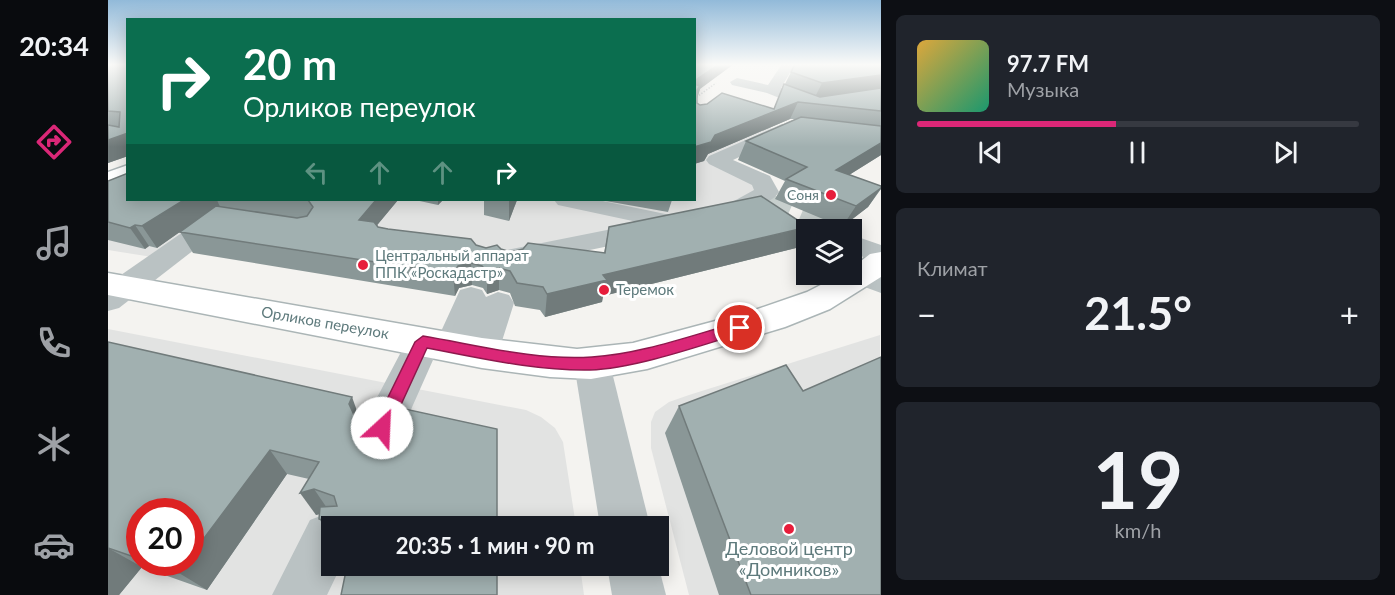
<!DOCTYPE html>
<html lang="ru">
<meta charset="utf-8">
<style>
body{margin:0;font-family:Lato,sans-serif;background:#20242c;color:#f1f3f6;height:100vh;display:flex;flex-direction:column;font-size:22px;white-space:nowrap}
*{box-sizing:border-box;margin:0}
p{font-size:20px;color:#9ea1a6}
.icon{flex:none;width:33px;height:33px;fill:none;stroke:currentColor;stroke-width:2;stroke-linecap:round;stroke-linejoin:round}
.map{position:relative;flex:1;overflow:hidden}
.panel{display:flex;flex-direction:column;gap:15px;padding:15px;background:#0d0f14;width:514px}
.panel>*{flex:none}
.hud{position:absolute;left:18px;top:18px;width:570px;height:183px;border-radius:0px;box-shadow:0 3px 15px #0003;background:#0b6e4f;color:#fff;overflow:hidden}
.fabs{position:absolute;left:688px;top:219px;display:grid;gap:12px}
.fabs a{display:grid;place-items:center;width:66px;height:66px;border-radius:0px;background:#171b24;box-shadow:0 3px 15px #0003;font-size:30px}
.speed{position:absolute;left:18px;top:498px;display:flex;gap:12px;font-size:30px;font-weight:700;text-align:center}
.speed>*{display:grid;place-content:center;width:78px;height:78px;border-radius:50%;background:#171b24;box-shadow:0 3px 15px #0003;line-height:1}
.speed .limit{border:9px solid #d22;background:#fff;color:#111}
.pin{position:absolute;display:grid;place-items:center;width:51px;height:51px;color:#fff;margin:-26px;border:3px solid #fff;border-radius:50%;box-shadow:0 2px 6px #0007}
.me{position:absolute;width:66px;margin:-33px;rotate:25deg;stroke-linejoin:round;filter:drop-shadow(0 0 4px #0008)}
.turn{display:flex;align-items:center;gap:21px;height:126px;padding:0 18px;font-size:27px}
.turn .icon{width:78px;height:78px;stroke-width:2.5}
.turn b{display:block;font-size:42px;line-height:51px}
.lanes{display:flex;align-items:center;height:57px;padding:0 18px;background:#0003;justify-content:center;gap:30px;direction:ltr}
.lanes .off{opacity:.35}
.big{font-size:45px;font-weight:700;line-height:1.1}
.panel .card{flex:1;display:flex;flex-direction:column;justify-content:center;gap:9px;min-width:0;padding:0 21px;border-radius:9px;background:#20242c}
.panel .dial{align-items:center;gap:0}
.dial b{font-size:78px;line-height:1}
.song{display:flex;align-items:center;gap:18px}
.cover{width:72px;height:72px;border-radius:9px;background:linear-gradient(135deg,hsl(40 70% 55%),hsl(160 70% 35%))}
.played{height:6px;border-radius:3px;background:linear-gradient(90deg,#db2777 45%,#363941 45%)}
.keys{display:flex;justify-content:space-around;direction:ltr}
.heat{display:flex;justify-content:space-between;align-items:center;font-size:33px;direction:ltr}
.trip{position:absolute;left:213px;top:516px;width:348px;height:60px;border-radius:0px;background:#171b24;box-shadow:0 3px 15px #0003;font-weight:700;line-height:60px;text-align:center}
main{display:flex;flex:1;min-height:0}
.menu{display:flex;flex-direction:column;width:108px;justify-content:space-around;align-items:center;background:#090b0e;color:#9ea1a6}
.menu .icon{width:42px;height:42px}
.menu .on{color:#db2777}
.menu b{font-size:27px;color:#f1f3f6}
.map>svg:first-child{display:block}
.built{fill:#e2e3e2;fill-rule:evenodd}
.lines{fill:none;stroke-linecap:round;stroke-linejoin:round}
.minor-tunnel{stroke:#c7cfcd;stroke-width:24;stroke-dasharray:24 12;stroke-linecap:butt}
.major-casing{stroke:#abb5b6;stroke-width:3}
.path{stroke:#b4babb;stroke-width:1.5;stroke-dasharray:1.5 1.5;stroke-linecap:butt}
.minor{fill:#bac2c3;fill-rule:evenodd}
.major{fill:#fff;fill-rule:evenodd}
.wall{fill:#8a9797;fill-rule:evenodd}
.shaded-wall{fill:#717b7b}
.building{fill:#a1b0b0;stroke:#717b7b;stroke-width:1.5}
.route{fill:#db2777;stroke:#8e194d;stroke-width:1.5}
.poi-dot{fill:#e71d3b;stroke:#fff;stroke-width:2}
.labels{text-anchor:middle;stroke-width:6;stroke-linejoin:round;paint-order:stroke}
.far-poi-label{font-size:14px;fill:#5e7a7c;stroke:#fff;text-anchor:end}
.poi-label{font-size:15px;fill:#5e7a7c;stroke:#fff;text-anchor:start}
.street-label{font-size:15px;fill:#5e7a7c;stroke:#fff}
.near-poi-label{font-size:18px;fill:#5e7a7c;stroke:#fff}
</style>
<main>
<nav class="menu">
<b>20:34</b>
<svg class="icon on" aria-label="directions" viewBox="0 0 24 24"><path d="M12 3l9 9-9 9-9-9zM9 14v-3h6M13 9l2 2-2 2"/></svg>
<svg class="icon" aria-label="music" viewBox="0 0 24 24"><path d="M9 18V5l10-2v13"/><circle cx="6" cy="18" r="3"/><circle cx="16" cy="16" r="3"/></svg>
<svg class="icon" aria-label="phone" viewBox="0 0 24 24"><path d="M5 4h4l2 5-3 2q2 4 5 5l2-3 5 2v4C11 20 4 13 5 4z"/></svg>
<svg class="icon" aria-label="climate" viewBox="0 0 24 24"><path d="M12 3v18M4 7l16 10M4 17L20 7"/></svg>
<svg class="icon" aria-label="car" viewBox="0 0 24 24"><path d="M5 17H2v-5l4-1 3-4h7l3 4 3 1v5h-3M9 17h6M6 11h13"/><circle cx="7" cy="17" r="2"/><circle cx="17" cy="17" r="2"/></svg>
</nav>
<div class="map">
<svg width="773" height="595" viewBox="0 0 773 595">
<rect width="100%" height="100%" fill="#f4f3f0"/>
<g class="built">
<polygon points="604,107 669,130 602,160 650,181 655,191 623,209 400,254 123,214 63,260 0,250 0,199 586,200 587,116"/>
<path d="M0,329l418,81 15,7 14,11 8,14 13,84h-244v40h248l4,29h-476zM32,512h50v50h-50z"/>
<polygon points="772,335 772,595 581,595 543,448 543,422 547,412 561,402 581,395"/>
</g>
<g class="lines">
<polyline class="minor-tunnel" points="658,205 711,228"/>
<defs>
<g id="major">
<polygon points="20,165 20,180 0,187 0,172"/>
<polygon points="773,252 773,277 722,309 677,327 539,369 483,379 442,377 374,368 0,295 0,273 374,338 469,349 525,343 641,312 699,292 734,274 744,274 744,268 762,254"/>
</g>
</defs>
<use href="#major" class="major-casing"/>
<polyline class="path" points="586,99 608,83"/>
<g class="minor">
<polygon points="674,64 687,64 673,88 706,101 773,91 773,101 704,111 659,93 624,85 622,82 629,78 660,85"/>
<path d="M674,124l9,6 -3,4 -55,26 37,16 9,16 -4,5c-19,12 -40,29 -64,23l-4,-5 4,-5 14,-4 29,-16 -2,-5 -43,-21 -3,-4 3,-4z"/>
<polygon points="446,200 490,200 567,216 571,221 567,226 551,227 553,230 549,236 540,238 409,265 399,262 395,256 399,250 534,223 450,205"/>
<polygon points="113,209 122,212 126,217 122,222 11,308 0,311 0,284 104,212"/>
<polygon points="711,220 720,222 727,230 698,228 702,222"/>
<polygon points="744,235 773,245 773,263 744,253"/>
<polygon points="757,266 773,271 773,293 746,283 742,276 746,269"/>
<polygon points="363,287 374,290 378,297 390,292 401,295 406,303 387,363 374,367 361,363 357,355 344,361 331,357 329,351 289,441 274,447 259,441 253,428 303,333 315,329 327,333 330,338 352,290"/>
<polygon points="484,349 497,354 502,364 542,526 492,526 466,364 471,354"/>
<polygon points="220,513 238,520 240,526 224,526 224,566 233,566 219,595 164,595 202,520"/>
<polygon points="550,564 558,595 504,595 499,566"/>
</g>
<use href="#major" class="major"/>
</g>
<g class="wall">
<polygon points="0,64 20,64 20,156 0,163"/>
<polygon points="586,64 592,89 589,98 589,103 592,105 666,109 676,84 677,84 687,64 773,64 773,155 741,175 773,186 773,189 760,207 734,227 667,199 677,181 630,160 638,141 687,119 682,119 600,154 596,161 586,164"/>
<polygon points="0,181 20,200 290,200 269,225 270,227 368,245 378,248 393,249 403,252 496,253 501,227 688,248 495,296 494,302 437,317 432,310 407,306 402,293 391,290 379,294 375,288 364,285 351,288 347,296 85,253 72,232 96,215 49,248 41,246 37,249 0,240"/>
<polygon points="307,200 335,200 330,205"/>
<polygon points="376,200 409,200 401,221 376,215"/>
<polygon points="492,200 564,200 560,212"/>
<path d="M0,342l252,78 137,106h-165v10l-13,-17 1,-5 -4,1 -7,-36 -22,-5 -80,116 -65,-23 -23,28h-11zM32,512l50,50h-50z"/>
<polygon points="571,406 773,595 611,595 557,433"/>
</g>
<g class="shaded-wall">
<polygon points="611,64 626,64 592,89 588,102 586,81"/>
<polygon points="773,75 773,89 706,99 714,83"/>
<polygon points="690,102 682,119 600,154 596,161 586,164 586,147 607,135"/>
<polygon points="20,133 20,156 0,163 0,140"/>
<polygon points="773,143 773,155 717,190 728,170"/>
<polygon points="773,188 760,207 734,227 748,206"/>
<polygon points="76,200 109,200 112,207 103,210 49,248 34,226"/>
<polygon points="268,200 290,200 256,241 251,220"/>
<polygon points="330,200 335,200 330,205"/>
<polygon points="401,200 409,200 401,221"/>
<polygon points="27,225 41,246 37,249 22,228"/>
<polygon points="700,227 688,248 495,296 494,302 437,317 439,294 495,275"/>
<polygon points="363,263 364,285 351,288 347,296 345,274 350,266"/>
<polygon points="391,268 391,290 379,294 379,272"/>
<polygon points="244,397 253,422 251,429 241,404"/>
<polygon points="162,450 179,474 99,590 71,573 79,562 82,562 82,557"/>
<polygon points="206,489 221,511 208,515 192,493"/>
<polygon points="0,548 34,567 11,595 0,595"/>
</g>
<g class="building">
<polygon points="0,64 12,65 12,64 20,64 20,133 0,140 0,125 11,127 12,112 0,111"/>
<polygon points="586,64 611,64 586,81"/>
<polygon points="687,64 773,64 773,75 714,83 683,72"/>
<polygon points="586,84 592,86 589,90 589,103 592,105 599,104 614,93 666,109 676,84 712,97 773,88 773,111 690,102 607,135 603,142 586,147"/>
<polygon points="693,117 773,126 773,143 728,170 773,186 773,188 748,206 678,179 699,167 638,141"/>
<polygon points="20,173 20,200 76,200 34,226 27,225 22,228 0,222 0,181"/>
<polygon points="653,196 700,227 495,275 499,280 439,294 435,287 409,283 402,271 391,268 379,272 374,266 363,263 350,266 345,274 72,232 108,206 189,218 199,216 205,207 200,200 198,200 268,200 251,220 266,222 270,227 280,229 363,239 368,245 378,248 389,245 393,249 403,252 415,249 420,243 497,253 501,227"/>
<polygon points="0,342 244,397 241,404 247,417 264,425 282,418 288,407 389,429 389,526 235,526 211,519 212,507 229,506 226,496 206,489 192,493 211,462 162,450 82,557 82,512 32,512 32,559 0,548"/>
<polygon points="773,357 773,595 643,595 571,406 678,365 695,391"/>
<polygon points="41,562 79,562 71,573"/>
<polygon points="239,566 389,566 389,595 233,595"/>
</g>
<linearGradient id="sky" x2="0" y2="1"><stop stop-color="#92bad9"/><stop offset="0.44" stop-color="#fafaf8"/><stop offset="1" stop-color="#fafaf8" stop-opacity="0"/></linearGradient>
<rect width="773" height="147" fill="url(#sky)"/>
<path class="route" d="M632,322l7,6 -2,4c-43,13 -111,37 -155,38 -55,1 -109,-12 -163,-22l-39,85 -6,3 -6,-3 -3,-5 42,-86 8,-6c54,9 113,25 169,21 50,-3 100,-22 148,-35z"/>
<g class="poi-dot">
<circle cx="723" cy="195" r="6"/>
<circle cx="255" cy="265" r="6"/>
<circle cx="496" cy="290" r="6"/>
<circle cx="681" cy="529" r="6"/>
</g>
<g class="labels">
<g class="far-poi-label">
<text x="711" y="200">Соня</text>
</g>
<g class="poi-label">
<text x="267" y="261">Центральный аппарат<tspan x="267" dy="17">ППК «Роскадастр»</tspan></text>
<text x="508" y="295">Теремок</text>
</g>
<g class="street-label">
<text transform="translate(217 323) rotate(10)" y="5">Орликов переулок</text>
</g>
<g class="near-poi-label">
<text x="681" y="555">Деловой центр<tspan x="681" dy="21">«Домников»</tspan></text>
</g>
</g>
</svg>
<div class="fabs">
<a><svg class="icon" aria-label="layers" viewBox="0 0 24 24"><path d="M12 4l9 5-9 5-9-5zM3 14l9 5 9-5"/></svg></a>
</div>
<div class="speed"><div class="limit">20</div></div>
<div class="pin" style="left:632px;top:328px;background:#d93025"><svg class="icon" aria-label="arrive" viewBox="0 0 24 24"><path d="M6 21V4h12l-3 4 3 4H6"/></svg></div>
<svg class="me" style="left:274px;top:428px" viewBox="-20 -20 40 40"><circle r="19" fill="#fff"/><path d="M0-13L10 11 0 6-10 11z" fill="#db2777"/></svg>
<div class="trip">20:35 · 1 мин · 90 m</div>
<div class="hud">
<div class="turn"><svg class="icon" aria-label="right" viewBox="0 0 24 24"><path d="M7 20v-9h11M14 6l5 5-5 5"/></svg><div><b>20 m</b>Орликов переулок</div></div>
<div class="lanes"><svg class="icon off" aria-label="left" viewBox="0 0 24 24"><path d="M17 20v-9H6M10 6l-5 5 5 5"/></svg><svg class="icon off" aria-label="ahead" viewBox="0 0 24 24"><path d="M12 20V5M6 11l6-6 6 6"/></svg><svg class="icon off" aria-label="ahead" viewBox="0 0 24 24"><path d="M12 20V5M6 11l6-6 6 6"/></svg><svg class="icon" aria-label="right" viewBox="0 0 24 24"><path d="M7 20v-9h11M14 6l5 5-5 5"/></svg></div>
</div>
</div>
<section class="panel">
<div class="card">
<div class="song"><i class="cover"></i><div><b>97.7 FM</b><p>Музыка</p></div></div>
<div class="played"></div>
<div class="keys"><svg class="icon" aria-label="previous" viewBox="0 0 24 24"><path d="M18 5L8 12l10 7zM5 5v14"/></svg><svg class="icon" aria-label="pause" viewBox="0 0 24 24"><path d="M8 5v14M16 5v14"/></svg><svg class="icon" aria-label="next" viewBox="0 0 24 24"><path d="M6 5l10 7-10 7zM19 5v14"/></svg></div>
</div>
<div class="card"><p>Климат</p>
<div class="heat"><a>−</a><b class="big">21.5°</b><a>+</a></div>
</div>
<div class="card dial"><b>19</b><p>km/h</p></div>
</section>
</main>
